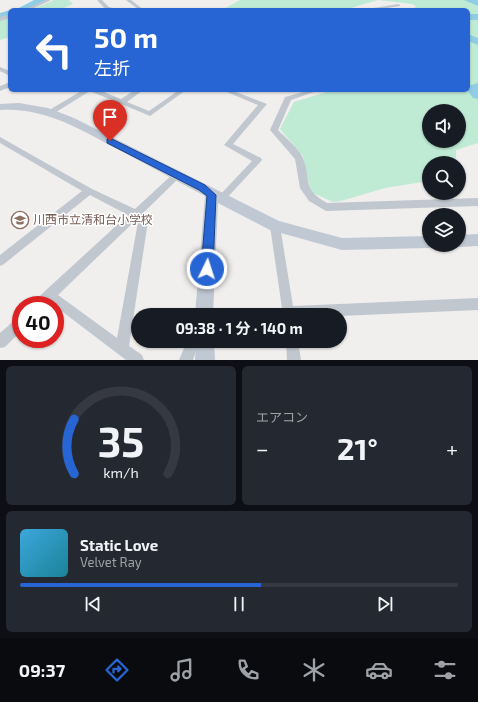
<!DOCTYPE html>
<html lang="ja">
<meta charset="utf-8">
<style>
body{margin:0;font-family:"Exo 2","Noto Sans JP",sans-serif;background:#242831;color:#f1f3f6;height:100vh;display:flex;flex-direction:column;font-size:15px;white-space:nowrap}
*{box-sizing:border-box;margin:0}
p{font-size:13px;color:#9ea1a6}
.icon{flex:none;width:22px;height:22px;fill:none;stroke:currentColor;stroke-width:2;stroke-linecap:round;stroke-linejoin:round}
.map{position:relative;height:360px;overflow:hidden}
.panel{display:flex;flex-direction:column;gap:6px;padding:6px;background:#0d0f14;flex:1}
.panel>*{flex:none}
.guide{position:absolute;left:8px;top:8px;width:462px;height:84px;border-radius:6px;box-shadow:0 1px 3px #0004;background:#2665d3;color:#fff;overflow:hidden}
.fabs{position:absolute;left:422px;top:104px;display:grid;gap:8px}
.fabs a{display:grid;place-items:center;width:44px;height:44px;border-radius:50%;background:#171b24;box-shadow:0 1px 3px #0004;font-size:20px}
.speed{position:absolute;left:12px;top:296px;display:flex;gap:8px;font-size:20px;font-weight:700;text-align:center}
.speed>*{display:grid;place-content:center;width:52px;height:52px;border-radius:50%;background:#171b24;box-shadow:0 1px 3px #0004;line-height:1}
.speed .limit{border:6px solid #d22;background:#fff;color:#111}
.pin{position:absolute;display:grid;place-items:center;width:34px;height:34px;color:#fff;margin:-41px -17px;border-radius:50% 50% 50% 0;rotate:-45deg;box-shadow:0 0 4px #0007}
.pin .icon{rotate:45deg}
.me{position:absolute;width:44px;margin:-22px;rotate:4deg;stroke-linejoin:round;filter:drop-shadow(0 0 3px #0008)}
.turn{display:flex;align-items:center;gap:14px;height:84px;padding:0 20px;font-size:18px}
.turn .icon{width:52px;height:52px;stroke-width:2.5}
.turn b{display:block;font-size:28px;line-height:34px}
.big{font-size:30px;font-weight:700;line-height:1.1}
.panel .card{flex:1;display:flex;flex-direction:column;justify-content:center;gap:6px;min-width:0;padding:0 14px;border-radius:6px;background:#242831}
.panel .dial{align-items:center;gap:0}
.dial svg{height:104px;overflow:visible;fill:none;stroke:#363941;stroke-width:7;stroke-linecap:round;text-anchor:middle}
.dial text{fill:#f1f3f6;stroke:none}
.song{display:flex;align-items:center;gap:12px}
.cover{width:48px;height:48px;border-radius:6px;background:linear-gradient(135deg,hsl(200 70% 55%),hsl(190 70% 35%))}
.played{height:4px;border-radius:2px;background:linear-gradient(90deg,#2665d3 55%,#363941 55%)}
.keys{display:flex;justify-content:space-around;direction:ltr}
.heat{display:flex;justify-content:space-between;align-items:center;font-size:22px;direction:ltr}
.panel .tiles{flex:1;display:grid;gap:6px;grid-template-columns:1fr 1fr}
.card:last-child{grid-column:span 2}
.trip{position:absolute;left:131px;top:308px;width:216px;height:40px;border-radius:20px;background:#171b24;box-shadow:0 1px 3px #0004;font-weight:700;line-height:40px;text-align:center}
.tab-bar{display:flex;height:64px;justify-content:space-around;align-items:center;background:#090b0e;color:#9ea1a6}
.tab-bar .icon{width:28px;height:28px}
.tab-bar .active{color:#2665d3}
.tab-bar b{font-size:18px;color:#f1f3f6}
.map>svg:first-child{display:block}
.green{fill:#bfebd4;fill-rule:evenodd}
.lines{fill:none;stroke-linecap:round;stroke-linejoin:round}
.river{fill:#90cde5;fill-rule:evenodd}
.street{fill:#c0c7cf;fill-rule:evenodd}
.secondary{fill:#c0c8d4;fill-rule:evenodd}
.route{fill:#2665d3;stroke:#194289}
.labels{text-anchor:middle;stroke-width:3;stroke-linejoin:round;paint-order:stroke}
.education-label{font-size:12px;fill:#785e54;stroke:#fff;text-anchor:start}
</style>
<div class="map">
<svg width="478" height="360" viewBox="0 0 478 360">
<rect width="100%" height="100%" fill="#f1eeee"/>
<g class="green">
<polygon points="54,0 69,0 73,4 59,10 31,10"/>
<path d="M240,0h238v143l-22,7v13h-27v18l-44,7 -44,13 -8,1 -22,-10 -8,-36 -23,-27 14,-27 39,-12h135v-80h-55l3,-4 -4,-2 -34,-4 -34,10h-122zM429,111h30v30h-30z"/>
<polygon points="10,18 10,37 0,40 0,20"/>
</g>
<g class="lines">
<g class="river">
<polygon points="34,0 47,0 28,10 15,10"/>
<polygon points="464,0 478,0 478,6"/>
<polygon points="10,10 10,16 0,19 0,13"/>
<rect x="468" y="14" width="10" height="6"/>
<polygon points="468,34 478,38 478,45 468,41"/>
<polygon points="478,83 478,99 473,98 467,90 468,86"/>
</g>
<g class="street">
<polygon points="45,0 51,0 30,10 24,10"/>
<polygon points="97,0 102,0 109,7 119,10 105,9"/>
<polygon points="126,0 131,0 144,10 139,10"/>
<polygon points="398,4 400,5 400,6 374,10 362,10"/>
<polygon points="10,14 10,18 0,21 0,17"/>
<polygon points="0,67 10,71 10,76 0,71"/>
<polygon points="10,82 10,87 0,91 0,86"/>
<polygon points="83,90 99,90 121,99 135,90 143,90 127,102 149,111 179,90 186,90 150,116 90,91 53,114 47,114 46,112"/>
<polygon points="222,90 231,90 267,104 233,144 261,158 262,160 224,201 218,201 216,199 218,197 252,161 224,145 258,105"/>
<path d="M310,90h10l-29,10 -13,30c7,7 22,20 25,28 9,23 -2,30 24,45l151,-5v8l-152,5 -17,-10 -9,-13 -5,-29 -25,-29 15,-33z"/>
<path d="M0,137l92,52 43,20 39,-36h6l1,2 -1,2 -38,37 6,7 -19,125 13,9 2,5h-18l-71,-54v-1l-5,-2 -3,2h-14l2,-4 10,-10 83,-76 -38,-20 -86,69 -4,2v-11l82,-64 -82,-48zM136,220l2,2 -21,116 -59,-43z"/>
<polygon points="275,222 279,223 280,226 293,306 478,298 478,310 340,316 283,315 270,226 271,223"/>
<polygon points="21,316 21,331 5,347 0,348 0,333 17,318"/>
<polygon points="187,341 199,341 193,360 179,360"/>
<polygon points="286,341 298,341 301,360 287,360"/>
</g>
<g class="secondary">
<path d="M19,103l29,5 26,10 205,103 63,17 87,-2v9h6l-6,3 -87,2 -72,-20 -52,-27 -5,112h-18l10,-119c-29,-15 -57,-31 -86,-46 -38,-20 -74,-43 -119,-40v-6z"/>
<polygon points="478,234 478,246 459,247 453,245 459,245 459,235"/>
<polygon points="196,341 214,341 215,360 195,360"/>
</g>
</g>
<polygon class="route" points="110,138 205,185 216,195 213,269 211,272 207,274 203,272 201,269 207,196 199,190 107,143 107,139"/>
<defs>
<symbol id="school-ring" viewBox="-11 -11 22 22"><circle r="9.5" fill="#fff" stroke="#8d6e63" stroke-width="1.5"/><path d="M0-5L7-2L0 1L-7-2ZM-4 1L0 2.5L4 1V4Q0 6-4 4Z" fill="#8d6e63"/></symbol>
</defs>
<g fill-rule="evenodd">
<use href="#school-ring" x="10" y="210" width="20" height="20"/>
</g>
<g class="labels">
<g class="education-label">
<text x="33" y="224">川西市立清和台小学校</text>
</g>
</g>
</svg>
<div class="fabs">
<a><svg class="icon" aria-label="sound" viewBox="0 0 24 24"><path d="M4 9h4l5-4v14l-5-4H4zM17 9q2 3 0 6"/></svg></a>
<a><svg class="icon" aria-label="search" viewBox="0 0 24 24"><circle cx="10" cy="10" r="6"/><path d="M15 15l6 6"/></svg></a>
<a><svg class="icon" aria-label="layers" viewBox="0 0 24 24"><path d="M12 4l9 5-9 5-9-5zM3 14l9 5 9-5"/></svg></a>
</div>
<div class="speed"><div class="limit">40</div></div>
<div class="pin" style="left:110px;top:141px;background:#d93025"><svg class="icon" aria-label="arrive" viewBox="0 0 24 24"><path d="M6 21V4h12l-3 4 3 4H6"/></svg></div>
<svg class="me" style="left:207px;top:269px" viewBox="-20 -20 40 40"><circle r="17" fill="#2665d3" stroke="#fff" stroke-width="3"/><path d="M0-11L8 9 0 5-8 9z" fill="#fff"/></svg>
<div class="trip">09:38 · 1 分 · 140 m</div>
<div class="guide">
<div class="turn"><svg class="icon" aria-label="left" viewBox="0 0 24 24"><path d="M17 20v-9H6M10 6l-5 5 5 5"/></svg><div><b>50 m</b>左折</div></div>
</div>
</div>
<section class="panel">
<div class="tiles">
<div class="card dial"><svg viewBox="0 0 100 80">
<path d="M14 69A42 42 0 1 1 86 69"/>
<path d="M14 69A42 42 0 0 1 14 27" stroke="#2665d3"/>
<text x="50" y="56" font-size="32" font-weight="700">35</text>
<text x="50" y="72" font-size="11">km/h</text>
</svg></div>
<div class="card"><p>エアコン</p>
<div class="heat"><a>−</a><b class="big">21°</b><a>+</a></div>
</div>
<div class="card">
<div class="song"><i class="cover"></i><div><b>Static Love</b><p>Velvet Ray</p></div></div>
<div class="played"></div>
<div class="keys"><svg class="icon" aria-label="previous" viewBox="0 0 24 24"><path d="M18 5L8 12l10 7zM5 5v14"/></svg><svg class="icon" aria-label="pause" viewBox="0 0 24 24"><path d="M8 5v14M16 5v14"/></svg><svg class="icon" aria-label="next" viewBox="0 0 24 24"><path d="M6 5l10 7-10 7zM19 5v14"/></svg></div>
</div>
</div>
</section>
<nav class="tab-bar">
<b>09:37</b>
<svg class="icon active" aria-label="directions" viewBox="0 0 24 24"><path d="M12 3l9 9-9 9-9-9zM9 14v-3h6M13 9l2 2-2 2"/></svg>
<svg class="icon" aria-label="music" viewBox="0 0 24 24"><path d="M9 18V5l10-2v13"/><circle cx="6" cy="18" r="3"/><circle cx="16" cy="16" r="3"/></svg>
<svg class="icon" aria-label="phone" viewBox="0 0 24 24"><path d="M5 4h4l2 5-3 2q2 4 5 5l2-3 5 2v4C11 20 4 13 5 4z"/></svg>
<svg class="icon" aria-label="climate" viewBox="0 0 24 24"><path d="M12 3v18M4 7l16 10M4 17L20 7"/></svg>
<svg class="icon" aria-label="car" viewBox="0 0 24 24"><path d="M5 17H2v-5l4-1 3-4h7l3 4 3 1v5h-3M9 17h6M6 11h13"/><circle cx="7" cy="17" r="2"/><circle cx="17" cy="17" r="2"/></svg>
<svg class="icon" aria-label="filters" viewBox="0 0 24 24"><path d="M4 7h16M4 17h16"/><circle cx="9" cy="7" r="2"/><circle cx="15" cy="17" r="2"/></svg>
</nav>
